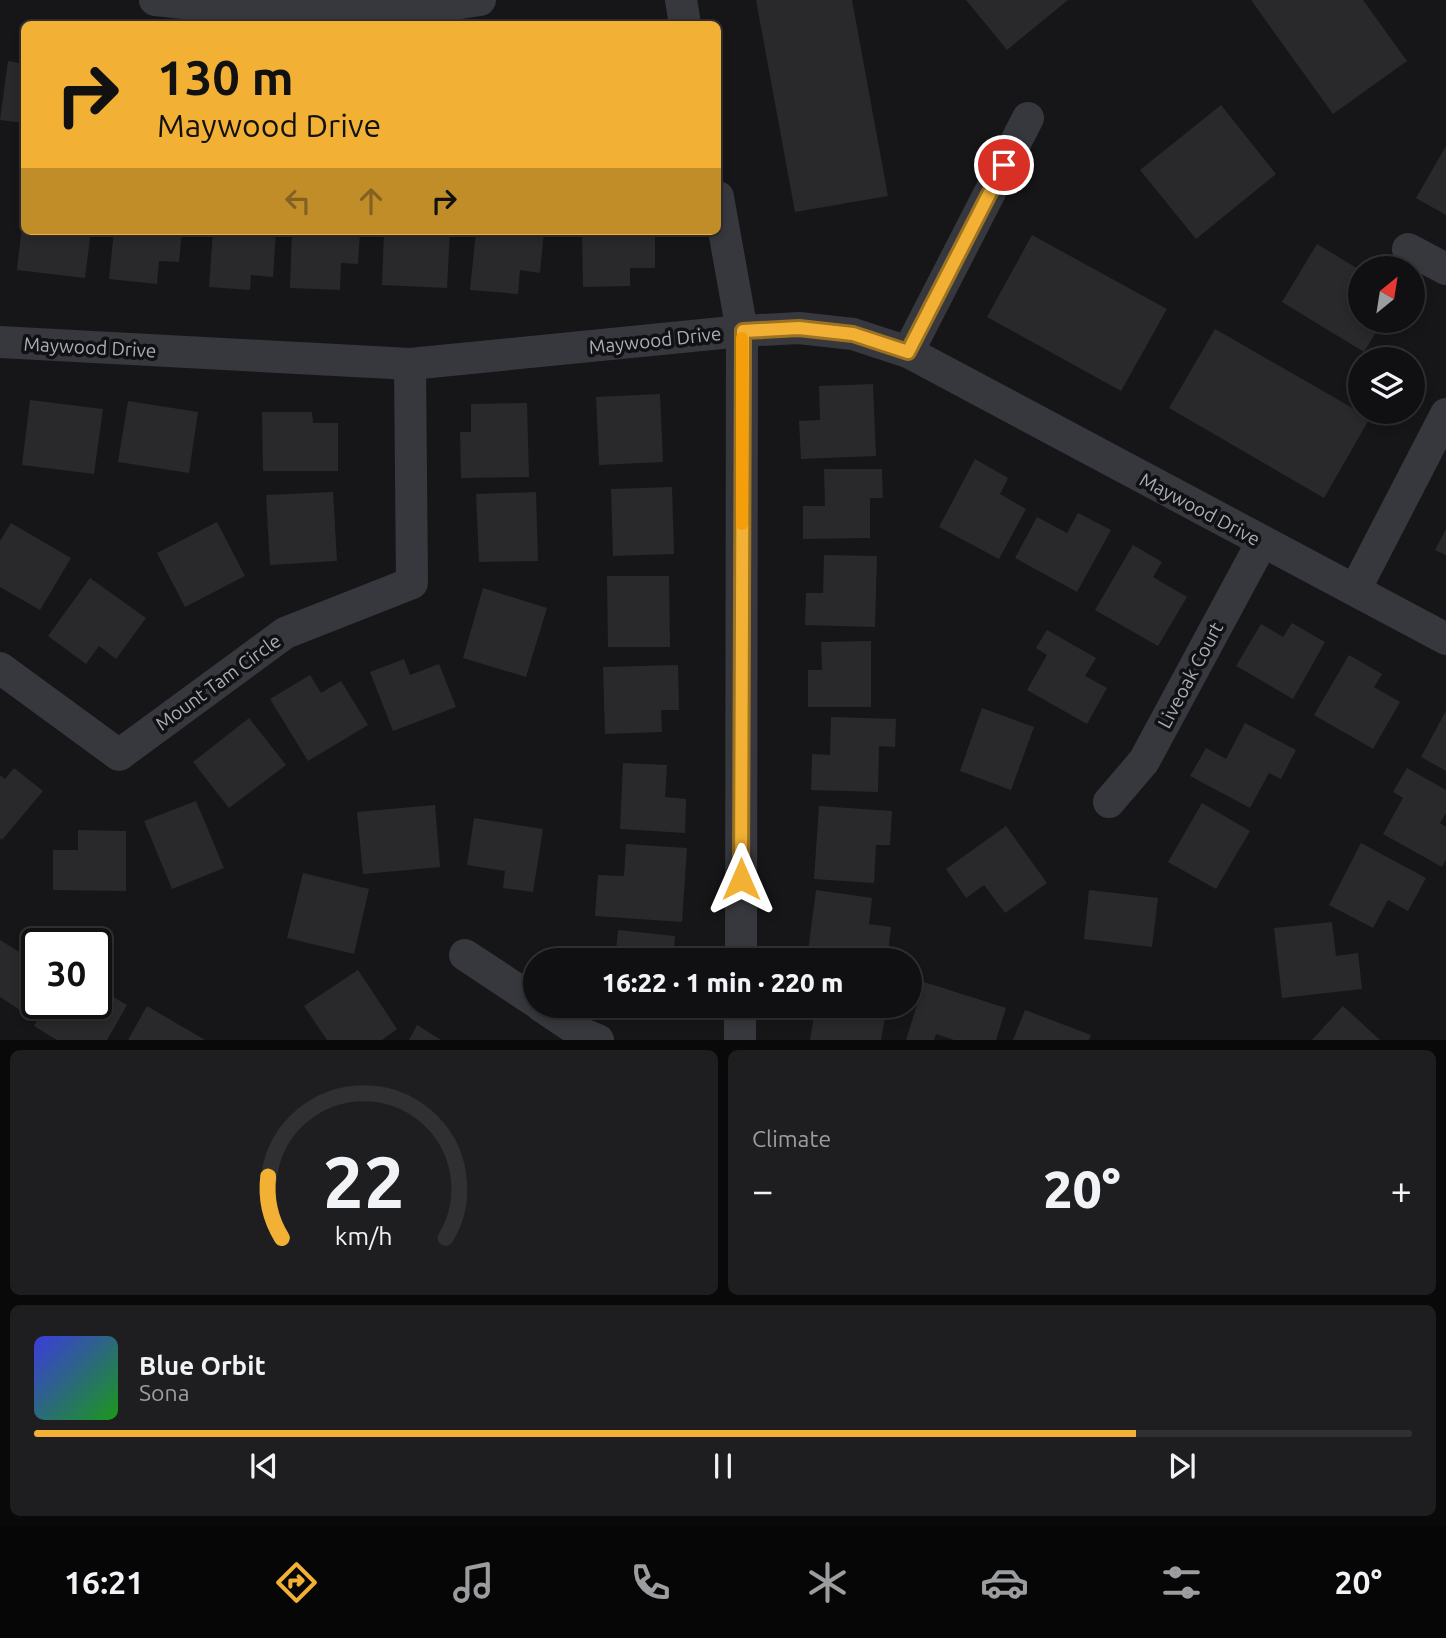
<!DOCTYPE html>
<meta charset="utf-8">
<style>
body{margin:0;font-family:Ubuntu,sans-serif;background:#1e1e20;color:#f1f3f6;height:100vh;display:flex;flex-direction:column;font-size:26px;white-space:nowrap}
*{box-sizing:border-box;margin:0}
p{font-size:23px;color:#9c9d9f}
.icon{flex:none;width:38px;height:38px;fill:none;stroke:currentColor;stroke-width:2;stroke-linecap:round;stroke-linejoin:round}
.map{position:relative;height:1040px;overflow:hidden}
.details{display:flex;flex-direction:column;gap:10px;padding:10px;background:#09090a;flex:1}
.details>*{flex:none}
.hud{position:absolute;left:21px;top:21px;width:700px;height:214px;border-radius:10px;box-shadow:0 4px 10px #0003,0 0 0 2px #303032;background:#f2b134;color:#111;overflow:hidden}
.needle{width:46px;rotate:30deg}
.fabs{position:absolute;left:1348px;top:256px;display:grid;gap:14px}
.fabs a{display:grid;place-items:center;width:77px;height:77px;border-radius:50%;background:#101012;box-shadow:0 4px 10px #0003,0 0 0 2px #303032;font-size:35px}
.speed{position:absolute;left:21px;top:928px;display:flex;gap:14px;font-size:35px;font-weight:700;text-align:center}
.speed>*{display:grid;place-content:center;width:91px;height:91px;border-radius:50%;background:#101012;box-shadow:0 4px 10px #0003,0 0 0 2px #303032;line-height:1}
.speed .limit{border:4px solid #111;border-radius:10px;background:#fff;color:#111}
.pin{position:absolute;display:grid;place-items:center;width:60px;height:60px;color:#fff;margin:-30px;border:4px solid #fff;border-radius:50%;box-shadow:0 2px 7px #0007}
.me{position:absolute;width:77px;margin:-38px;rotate:0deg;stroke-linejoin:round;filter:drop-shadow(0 0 5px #0008)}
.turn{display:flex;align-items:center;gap:24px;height:147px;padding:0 21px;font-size:32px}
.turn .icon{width:91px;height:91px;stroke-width:2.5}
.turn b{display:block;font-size:49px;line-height:60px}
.lanes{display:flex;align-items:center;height:66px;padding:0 21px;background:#0003;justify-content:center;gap:35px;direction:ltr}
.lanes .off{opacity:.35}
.big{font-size:52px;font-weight:800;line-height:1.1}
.details .card{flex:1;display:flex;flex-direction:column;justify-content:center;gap:10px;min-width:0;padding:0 24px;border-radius:10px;background:#1e1e20}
.details .dial{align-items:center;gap:0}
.dial svg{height:182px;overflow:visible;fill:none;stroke:#303032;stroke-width:7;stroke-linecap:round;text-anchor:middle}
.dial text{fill:#f1f3f6;stroke:none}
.song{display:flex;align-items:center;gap:21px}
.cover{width:84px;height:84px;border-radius:10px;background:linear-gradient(135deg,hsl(240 70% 55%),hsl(120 70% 35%))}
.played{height:7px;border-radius:4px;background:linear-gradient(90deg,#f2b134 80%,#303032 80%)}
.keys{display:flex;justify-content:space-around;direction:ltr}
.heat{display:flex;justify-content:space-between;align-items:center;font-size:38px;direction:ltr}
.details .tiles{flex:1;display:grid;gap:10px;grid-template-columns:1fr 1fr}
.card:last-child{grid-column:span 2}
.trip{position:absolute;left:523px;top:948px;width:399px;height:70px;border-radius:35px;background:#101012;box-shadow:0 4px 10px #0003,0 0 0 2px #303032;font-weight:800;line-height:70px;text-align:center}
.dock{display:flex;height:112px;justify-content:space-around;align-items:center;background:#060607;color:#9c9d9f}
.dock .icon{width:49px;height:49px}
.dock .active{color:#f2b134}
.dock b{font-size:32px;color:#f1f3f6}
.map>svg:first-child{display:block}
.building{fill:#29292c}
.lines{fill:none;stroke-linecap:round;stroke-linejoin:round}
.minor{stroke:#37383d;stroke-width:32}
.route-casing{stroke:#9d7322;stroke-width:18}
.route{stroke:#f2b134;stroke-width:12}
.slow{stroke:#f59e0b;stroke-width:12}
.labels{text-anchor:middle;stroke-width:7;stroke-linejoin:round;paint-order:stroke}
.street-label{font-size:19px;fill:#a8adb8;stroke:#111113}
</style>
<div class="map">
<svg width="1446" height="1040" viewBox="0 0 1446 1040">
<rect width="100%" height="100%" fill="#161618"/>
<g class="building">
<polygon points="756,0 852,0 888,196 795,212"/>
<polygon points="966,0 1068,0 1007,50"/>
<polygon points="1251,0 1363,0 1407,61 1333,114"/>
<polygon points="8,61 24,64 24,123 0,120"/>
<polygon points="1221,105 1276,174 1196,239 1140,170"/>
<polygon points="1446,146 1446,215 1416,198"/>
<polygon points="23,216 24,216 24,231 91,231 85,278 17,270"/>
<polygon points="114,231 182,231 179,262 159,261 157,284 109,279"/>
<polygon points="213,231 276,231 273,277 251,275 250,290 209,287"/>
<polygon points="292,231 360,231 358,264 341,263 340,290 290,288"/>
<polygon points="384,231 450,231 447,288 382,285"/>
<polygon points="476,231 544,231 540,273 520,270 518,294 470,290"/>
<polygon points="582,231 655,231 655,268 630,268 630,286 583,287"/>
<polygon points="1032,235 1167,309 1121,391 987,317"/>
<polygon points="1317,244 1360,270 1360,320 1383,320 1364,352 1282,302"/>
<polygon points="1215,329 1370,418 1324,498 1169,408"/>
<polygon points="873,384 876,456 801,459 799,421 820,420 819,386"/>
<polygon points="660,394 663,462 599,465 596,397"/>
<polygon points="30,400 103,409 94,474 22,465"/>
<polygon points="128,401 198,412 189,473 118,462"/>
<polygon points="527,403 529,477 461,478 460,432 471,432 471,404"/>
<polygon points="262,412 312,412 313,423 338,423 338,471 263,471"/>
<polygon points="975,459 1008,478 1000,494 1026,509 999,559 939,527"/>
<polygon points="824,469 882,469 883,498 870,498 870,538 803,539 803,506 825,506"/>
<polygon points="672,487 674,554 613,556 611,489"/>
<polygon points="333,492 337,561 270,565 266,495"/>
<polygon points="536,492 538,561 479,562 476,494"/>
<polygon points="1078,513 1111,530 1077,592 1015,558 1037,517 1067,533"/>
<polygon points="217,522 245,576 185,607 157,553"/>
<polygon points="11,523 71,558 40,610 0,587 0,541"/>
<polygon points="1446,529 1446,555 1435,550"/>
<polygon points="1133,545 1162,562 1153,577 1187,597 1158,646 1095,610"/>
<polygon points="824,555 877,556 875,627 805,625 806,593 823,593"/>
<polygon points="607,576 669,576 670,647 608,647"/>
<polygon points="90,578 146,618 116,659 99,646 86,664 48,636"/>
<polygon points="483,588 547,608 526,677 463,658"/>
<polygon points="1292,623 1325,642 1293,699 1236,666 1261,624 1283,637"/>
<polygon points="1047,630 1096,658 1085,676 1107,688 1087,724 1027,690 1047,655 1036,648"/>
<polygon points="871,641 871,707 808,707 808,670 822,670 821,642"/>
<polygon points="1349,655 1382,674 1374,687 1400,702 1373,749 1314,715"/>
<polygon points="404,659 410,675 439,664 456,707 393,731 370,672"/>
<polygon points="678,665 679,710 661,710 662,732 605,734 603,667"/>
<polygon points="310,675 321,693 341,681 368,725 308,761 270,699"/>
<polygon points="982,708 1034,727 1011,790 960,771"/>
<polygon points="1446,711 1446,771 1421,757"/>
<polygon points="831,717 896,719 895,747 879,746 878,792 811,790 812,754 830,755"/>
<polygon points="249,718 286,765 229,808 193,762"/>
<polygon points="1245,723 1296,750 1281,779 1269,773 1250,808 1190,776 1206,748 1226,759"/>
<polygon points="623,763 667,765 665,797 686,799 685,833 620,829"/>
<polygon points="14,768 43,791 2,840 0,838 0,775 5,779"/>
<polygon points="1407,768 1446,790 1446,813 1440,823 1446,827 1446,860 1442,867 1383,834 1403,798 1393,792"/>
<polygon points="196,801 224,868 172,889 144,821"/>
<polygon points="1202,803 1250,831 1216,889 1168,862"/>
<polygon points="435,805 440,867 363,874 357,812"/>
<polygon points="819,806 892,811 890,845 876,845 874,883 814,879"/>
<polygon points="474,818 543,829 533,892 503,888 505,871 467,865"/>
<polygon points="1006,826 1047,883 1005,913 984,885 966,898 946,869"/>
<polygon points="78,830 126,831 126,891 53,890 53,850 78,850"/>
<polygon points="1361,843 1426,878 1408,911 1388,900 1373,928 1329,905"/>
<polygon points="626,844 687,848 682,922 595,916 598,875 624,876"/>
<polygon points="303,873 369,889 354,954 287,938"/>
<polygon points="816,890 872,898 869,924 891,927 887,961 807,959"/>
<polygon points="1089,890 1158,898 1152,947 1084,939"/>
<polygon points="1332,922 1336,956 1358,953 1362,989 1282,998 1274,928"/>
<polygon points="618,930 675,936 673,961 615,961"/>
<polygon points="0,940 37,963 37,983 20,1010 0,997"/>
<polygon points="358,970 397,1029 382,1040 327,1040 304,1006"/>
<polygon points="924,982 1006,1008 996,1040 954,1040 936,1034 934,1040 906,1040"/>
<polygon points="96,987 127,1005 107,1040 57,1040 34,1026 47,1003 96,1003"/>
<polygon points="147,1006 205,1040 128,1040"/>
<polygon points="802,1006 864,1006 863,1009 886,1013 881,1040 810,1040 815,1010"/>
<polygon points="1343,1006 1380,1040 1312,1040"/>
<polygon points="1025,1010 1091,1035 1089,1040 1013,1040"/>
<polygon points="417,1025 441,1040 409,1040"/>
</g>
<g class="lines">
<g class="minor">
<polyline points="155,0 292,14 454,4 480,0"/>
<polyline points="681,0 685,24"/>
<polyline points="718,197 742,331 741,961"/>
<polyline points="1408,249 1446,269"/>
<polyline points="0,342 410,364 742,331 799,328 853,334 908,352 1446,639"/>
<polyline points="908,352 1028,118"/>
<polyline points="1355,590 1446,414"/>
<polyline points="0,668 119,755 285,633 412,583 410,364"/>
<polyline points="1109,802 1144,761 1262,542"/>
<polyline points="465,955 536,1002"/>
<polyline points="541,1006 583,1034 598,1040"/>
<polyline points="740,1040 740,1006"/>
</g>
</g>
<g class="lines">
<defs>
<polyline id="route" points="741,879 743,331 799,328 853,334 908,352 1004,165"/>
</defs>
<use href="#route" class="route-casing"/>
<use href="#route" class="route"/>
<polyline class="slow" points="742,524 742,338"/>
</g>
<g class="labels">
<g class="street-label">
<text transform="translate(655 340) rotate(-6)" y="7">Maywood Drive</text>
<text transform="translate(90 347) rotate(3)" y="7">Maywood Drive</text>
<text transform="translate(1200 509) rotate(28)" y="7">Maywood Drive</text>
<text transform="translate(1190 675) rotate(-62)" y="7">Liveoak Court</text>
<text transform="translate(218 682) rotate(-36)" y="7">Mount Tam Circle</text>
</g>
</g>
</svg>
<div class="fabs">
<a><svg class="needle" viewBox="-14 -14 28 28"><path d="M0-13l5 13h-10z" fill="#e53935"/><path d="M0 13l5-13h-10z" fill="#9c9d9f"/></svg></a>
<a><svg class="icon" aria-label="layers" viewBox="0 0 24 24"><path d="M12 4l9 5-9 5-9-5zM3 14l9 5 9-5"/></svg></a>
</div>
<div class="speed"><div class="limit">30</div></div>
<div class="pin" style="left:1004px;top:165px;background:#d93025"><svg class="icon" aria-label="arrive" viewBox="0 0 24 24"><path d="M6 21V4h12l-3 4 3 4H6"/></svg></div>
<svg class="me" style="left:741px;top:879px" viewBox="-20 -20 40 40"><path d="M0-17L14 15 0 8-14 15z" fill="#f2b134" stroke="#fff" stroke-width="4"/></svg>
<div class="trip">16:22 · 1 min · 220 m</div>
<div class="hud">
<div class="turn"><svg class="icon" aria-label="right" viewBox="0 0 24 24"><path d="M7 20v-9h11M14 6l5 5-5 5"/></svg><div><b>130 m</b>Maywood Drive</div></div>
<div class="lanes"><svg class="icon off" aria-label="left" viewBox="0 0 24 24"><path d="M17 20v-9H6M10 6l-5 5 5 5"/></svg><svg class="icon off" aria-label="ahead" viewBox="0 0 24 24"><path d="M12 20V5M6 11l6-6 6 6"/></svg><svg class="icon" aria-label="right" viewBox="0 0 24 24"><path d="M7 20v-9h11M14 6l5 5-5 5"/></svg></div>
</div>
</div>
<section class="details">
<div class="tiles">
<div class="card dial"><svg viewBox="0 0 100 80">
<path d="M14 69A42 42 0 1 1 86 69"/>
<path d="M14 69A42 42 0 0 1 8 42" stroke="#f2b134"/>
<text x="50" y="56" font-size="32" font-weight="700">22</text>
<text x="50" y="72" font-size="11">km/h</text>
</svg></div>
<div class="card"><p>Climate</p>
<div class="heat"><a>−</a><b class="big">20°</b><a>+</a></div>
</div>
<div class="card">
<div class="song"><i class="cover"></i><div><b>Blue Orbit</b><p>Sona</p></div></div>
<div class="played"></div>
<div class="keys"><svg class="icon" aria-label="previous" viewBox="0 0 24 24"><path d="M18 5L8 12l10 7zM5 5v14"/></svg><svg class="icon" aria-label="pause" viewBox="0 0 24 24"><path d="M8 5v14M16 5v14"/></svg><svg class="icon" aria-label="next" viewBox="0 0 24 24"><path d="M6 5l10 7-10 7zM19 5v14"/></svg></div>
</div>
</div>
</section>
<nav class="dock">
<b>16:21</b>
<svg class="icon active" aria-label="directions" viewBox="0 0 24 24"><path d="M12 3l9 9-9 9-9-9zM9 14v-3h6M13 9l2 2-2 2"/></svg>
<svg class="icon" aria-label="music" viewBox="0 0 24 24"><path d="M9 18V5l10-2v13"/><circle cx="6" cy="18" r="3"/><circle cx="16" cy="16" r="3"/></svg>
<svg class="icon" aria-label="phone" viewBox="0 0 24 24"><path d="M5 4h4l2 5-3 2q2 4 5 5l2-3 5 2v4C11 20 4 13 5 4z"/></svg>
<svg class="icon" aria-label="climate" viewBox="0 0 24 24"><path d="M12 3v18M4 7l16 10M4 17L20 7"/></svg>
<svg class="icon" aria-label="car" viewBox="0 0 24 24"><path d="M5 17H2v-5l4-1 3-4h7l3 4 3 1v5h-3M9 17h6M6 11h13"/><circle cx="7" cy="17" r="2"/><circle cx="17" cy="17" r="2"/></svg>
<svg class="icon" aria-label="filters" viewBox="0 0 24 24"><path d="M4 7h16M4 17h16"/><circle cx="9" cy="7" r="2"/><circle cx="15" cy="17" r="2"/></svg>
<b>20°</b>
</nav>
